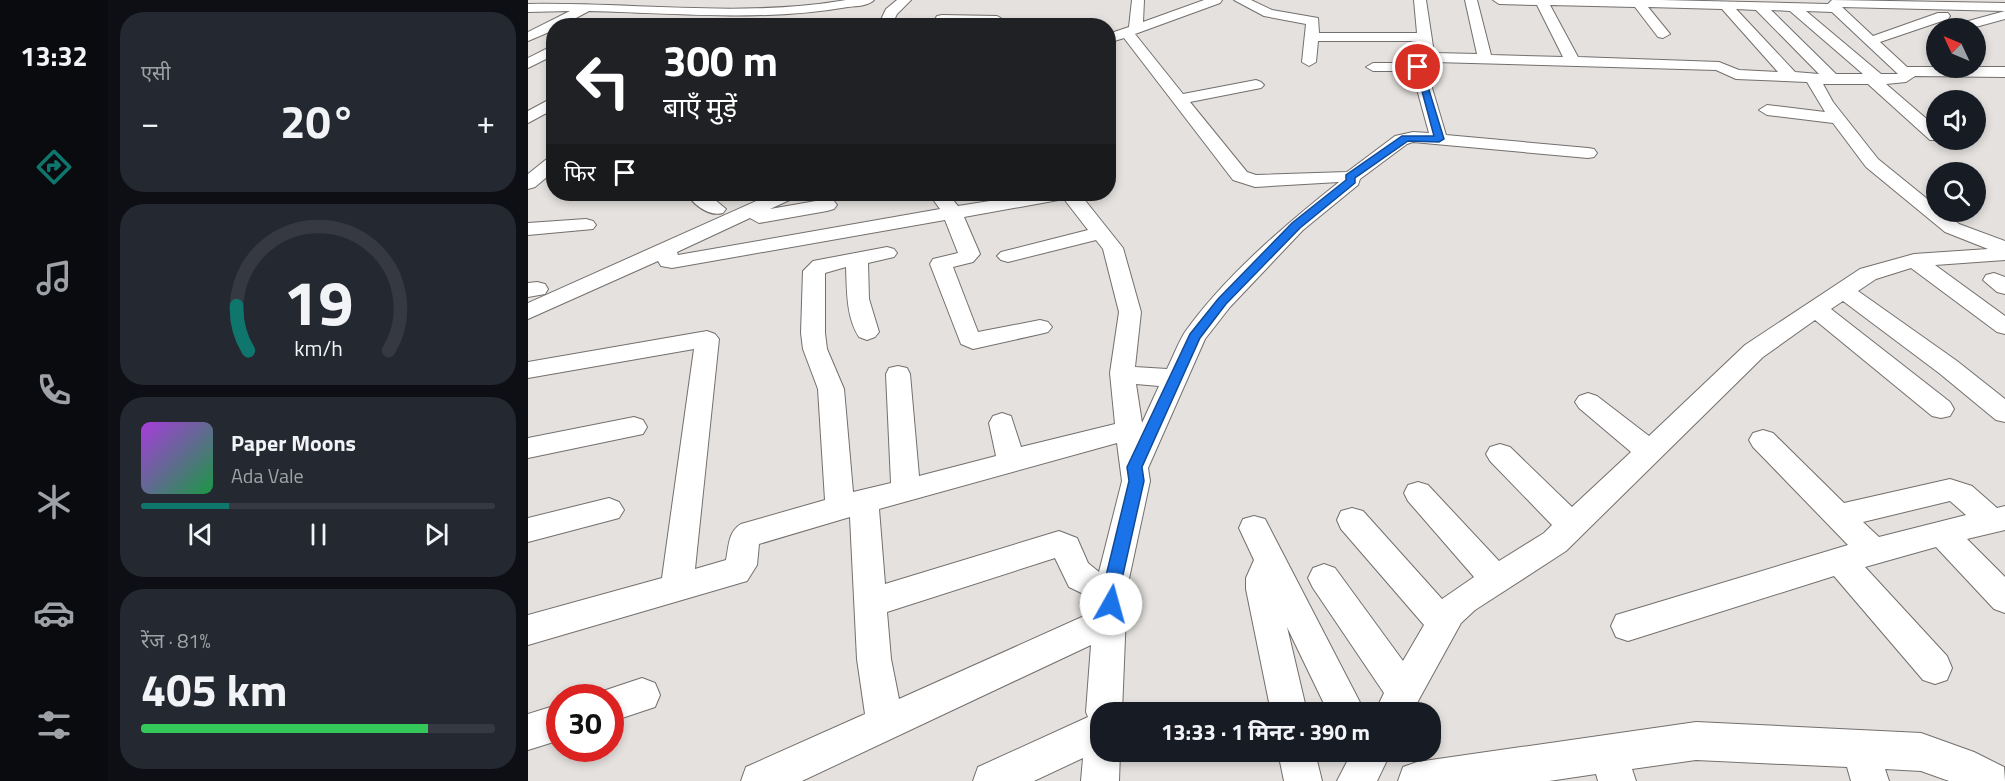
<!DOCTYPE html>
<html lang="hi">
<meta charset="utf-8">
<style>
body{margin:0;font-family:"Titillium Web","Noto Sans Devanagari",sans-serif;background:#242831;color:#f1f3f6;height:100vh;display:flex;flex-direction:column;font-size:22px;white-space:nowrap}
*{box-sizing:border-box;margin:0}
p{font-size:20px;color:#9ea1a6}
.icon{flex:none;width:33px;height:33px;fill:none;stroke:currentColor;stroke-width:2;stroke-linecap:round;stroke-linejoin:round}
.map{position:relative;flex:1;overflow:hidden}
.panel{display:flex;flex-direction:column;gap:12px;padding:12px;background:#0d0f14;width:420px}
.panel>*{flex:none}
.hud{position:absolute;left:18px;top:18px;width:570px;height:183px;border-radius:24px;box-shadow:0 3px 9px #0003;background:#202124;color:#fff;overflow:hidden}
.needle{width:39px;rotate:314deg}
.tools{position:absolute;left:1398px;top:18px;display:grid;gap:12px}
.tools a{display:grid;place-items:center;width:60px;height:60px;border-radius:50%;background:#171b24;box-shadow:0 3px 9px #0003;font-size:30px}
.speed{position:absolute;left:18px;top:684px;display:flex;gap:12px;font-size:30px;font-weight:700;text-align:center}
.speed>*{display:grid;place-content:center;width:78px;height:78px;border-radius:50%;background:#171b24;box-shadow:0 3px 9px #0003;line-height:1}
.speed .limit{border:9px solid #d22;background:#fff;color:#111}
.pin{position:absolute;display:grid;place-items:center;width:51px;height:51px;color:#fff;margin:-26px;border:3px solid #fff;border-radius:50%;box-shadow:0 2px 6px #0007}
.me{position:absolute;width:66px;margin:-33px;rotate:7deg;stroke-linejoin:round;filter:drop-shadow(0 0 4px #0008)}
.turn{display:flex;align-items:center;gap:21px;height:126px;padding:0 18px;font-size:27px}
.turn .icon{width:78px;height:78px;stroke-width:2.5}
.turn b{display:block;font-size:42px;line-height:51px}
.then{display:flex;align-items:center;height:57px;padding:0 18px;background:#0003;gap:12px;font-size:22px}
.big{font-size:45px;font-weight:700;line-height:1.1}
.panel .tile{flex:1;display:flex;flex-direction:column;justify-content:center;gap:9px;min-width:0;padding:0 21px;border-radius:24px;background:#242831}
.panel .dial{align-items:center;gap:0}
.dial svg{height:156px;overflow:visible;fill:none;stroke:#363941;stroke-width:7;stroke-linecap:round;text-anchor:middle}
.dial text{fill:#f1f3f6;stroke:none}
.song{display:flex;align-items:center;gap:18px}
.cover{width:72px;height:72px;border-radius:9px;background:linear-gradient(135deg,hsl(280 70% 55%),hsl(140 70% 35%))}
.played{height:6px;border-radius:3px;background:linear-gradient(90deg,#0f766e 25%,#363941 25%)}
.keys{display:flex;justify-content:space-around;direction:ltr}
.heat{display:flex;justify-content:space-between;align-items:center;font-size:33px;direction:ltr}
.charge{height:9px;border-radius:4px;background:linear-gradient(90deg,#34c759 81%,#363941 0)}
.trip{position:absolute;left:562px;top:702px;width:351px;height:60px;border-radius:24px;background:#171b24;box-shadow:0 3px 9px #0003;font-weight:700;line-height:60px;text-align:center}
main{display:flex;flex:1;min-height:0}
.tab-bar{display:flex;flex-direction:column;width:108px;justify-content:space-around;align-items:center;background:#090b0e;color:#9ea1a6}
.tab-bar .icon{width:42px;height:42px}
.tab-bar .on{color:#0f766e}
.tab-bar b{font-size:27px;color:#f1f3f6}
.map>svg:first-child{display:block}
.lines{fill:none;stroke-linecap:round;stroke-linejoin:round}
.minor-casing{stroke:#736f6d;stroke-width:2}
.minor{fill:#fff;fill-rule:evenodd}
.route{fill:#1a73e8;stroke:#114b97;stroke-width:1.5}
</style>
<main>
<nav class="tab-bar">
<b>13:32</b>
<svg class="icon on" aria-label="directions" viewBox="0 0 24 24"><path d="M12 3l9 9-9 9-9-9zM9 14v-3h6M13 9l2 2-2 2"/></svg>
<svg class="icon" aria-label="music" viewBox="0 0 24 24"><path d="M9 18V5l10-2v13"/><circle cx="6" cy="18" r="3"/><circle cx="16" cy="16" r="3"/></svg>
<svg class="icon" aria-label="phone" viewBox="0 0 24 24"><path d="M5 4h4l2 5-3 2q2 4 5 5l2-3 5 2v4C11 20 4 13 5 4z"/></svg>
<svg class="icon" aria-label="climate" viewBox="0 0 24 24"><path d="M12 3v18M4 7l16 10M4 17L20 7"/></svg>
<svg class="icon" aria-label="car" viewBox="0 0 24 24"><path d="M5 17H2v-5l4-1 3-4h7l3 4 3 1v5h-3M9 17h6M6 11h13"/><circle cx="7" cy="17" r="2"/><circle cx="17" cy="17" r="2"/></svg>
<svg class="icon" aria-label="filters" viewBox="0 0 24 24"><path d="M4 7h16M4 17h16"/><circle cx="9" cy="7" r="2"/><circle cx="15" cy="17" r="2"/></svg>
</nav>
<section class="panel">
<div class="tile"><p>एसी</p>
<div class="heat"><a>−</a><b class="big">20°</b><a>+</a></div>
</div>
<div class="tile dial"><svg viewBox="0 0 100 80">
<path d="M14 69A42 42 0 1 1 86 69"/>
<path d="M14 69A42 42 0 0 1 8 46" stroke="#0f766e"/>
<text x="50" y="56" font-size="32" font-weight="700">19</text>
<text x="50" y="72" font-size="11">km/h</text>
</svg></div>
<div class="tile">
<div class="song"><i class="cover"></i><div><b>Paper Moons</b><p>Ada Vale</p></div></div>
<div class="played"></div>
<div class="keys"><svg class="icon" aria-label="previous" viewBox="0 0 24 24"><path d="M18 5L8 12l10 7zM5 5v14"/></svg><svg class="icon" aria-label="pause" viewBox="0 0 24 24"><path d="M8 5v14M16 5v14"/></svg><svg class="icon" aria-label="next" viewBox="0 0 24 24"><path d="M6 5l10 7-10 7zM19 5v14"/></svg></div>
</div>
<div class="tile"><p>रेंज · 81%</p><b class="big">405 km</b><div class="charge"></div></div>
</section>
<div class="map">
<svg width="1477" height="781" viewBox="0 0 1477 781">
<rect width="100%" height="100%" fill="#e4e1de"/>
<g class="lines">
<defs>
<g id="minor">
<path d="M318,0h28c-6,6 -17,6 -26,7 -85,15 -173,6 -259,4l-28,15h-7v4l-26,11v-9l42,-21 -42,1v-8c105,-2 214,14 318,-4z"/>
<polygon points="369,0 383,0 369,14 363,26 350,26 358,9"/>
<path d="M604,0h12l-1,22 61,-22h18l-2,3 -85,31 48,60 73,-14 5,2 3,3 -3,3 -71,14 57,70 9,3 91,-3 48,-36 18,-4 16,1 -17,-62h-39l-7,-4 7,-4h47l-2,-22h-100l-2,21 -7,4 -7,-4 4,-38 -42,-8 -30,-16h17l21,10 46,8 1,15h98l-3,-33h12l8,53 43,1 -12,-54h12l14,55 72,2 -26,-52 -38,-1 -6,-4h168l167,4 4,-4 173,3v8l-163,-4 31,29 65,-23h10l2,3 -2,3 -68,23 27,25h98v10l-90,-1 -9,6 -20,2 50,43v13h6h-12l-62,-56h-45l10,18 45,57 58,47v6h8l15,12 46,17v19l-70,5 70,51v18l-8,-2 -86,-64 -35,11 -18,12 99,70 48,38v23l-9,-2 -57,-47 -96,-72 -12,8 119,93 4,7 -4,7 -9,2 -9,-2 -117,-96 -52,37 -197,194 -91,59 -14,13 -49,89h-37l9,-19 -71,-105 -5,-10 5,-10 11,-4 11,4 68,93 21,-36 -83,-96 -4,-9 4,-9 11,-3 11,3 79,88 32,-22 -66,-76 -4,-8 4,-8 10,-3 10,3 71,76 45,-28 8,-8 -62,-64 -4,-7 4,-7 10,-3 10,3 62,60 59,-55 -52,-44 -4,-6 4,-6 9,-3 9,3 52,40 96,-91 115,-76 54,-15 74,-5 -43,-17 -79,-65 -33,-44 -66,-8 -8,-5 8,-5 58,7 -18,-30 -71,-3 -20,-9 -281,-8 -2,6 -6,3 19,64 142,13 6,1 3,4 -3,4 -6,1 -175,-16 -6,2 -47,35 -2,6 -55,45 -73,77 -25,32 -57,129 2,13 -23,107 -5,124h-21v40h19l-1,29h-38l2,-23 -49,23h-61l5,-14 110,-50 -2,-5 5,-67 -289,136h-61l5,-14 119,-53 -8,-55 -7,-142 -91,27 -2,21 -10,16 -219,64v-30l134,-37 32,-229 -166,29v-16l179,-31 8,3 4,5 -24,230 31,-9c3,-14 2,-28 15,-36l84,-24 -7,-111 -15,-40 -2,-16 2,-62 10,-10 74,-14 7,2 3,4 -3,4 -26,6 1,36 10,33 -4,5 -8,3 -8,-3c-13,-20 -12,-47 -13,-70l-21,6v60l2,16 17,40 9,103 38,-9 -5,-109 3,-6 9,-2 9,2 3,6 9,102 77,-20 -7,-33 4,-7 9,-3 9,3 10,31 94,-23 -5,-51 9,-61 -16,-63 -7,-9 -88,22 -7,-2 -4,-4 4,-4 87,-22 -24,-31 -100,18 16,37 -7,8 -20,5 25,65 62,-12 8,2 4,5 -4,5 -8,2 -67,15 -12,-5 -31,-80 3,-5 25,-6 -13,-33 -273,48 -11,-2 -3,-5 -130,58v-16l244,-109h25l-3,4 -24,11 57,-10 7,2 3,4 -3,4 -7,2 -68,12 -9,-5 -73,34 1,3 262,-46 -11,-15h19l10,12 75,-12h47l43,54 18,64 -6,55 32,2c6,-12 11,-26 18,-37 41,-57 100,-107 154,-150l-84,5 -22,-7 -109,-142 -16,5v-9l21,-7zM1022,5l85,2 23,30 5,1 7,-4 -22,-27 74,2 56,63 -39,-2 -20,-8 -141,-5zM1208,9l20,1 63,64 -24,-2zM1243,10l19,1 73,63h-27zM1278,11l26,1 66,62h-17zM608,384l23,2 -17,37zM589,443l5,38 -23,91 -11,-9 -11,-25 -18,-7 -174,53 -6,-75zM527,558l14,29 25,12 -1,13 -194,87 -8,-40 -4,-47z"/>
<polygon points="1477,11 1477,19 1444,28 1424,28 1426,25"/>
<polygon points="414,15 469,16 476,20 469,24 409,22 407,19 409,16"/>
<polygon points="26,45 26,55 0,68 0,58"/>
<polygon points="26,97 26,109 0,123 0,111"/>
<polygon points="26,157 26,171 7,187 0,189 0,174 20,158"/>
<path d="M158,194h22l18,15 -3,4c-14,4 -28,-8 -37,-19z"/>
<polygon points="58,219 65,221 68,225 65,229 0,235 0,223"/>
<polygon points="1466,273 1477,277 1477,294 1469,292 1455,280 1458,275"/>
<polygon points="9,282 17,284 20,289 17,294 0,297 0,283"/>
<polygon points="106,417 115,420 119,427 115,434 0,458 0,438"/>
<path d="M1235,430l10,3 71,70 106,-24 22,7 25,22 8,-2v24l-38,9 38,38v36l-11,-4 -58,-62 -71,20 82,89 5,12 -5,12 -12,4 -12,-4 -89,-104 -206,65 -12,-4 -5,-11 5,-11 232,-70 -95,-98 -4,-7 4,-7zM1422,501l16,14 -87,22 -16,-15z"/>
<polygon points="81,498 91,502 96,510 91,518 0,542 0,518"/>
<polygon points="726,516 737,519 837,712 800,712 759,627 779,712 743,712 718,589 718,578 726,560 711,528 715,519"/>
<polygon points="114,678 127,683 132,695 127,707 82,722 82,698 67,698 69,693"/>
<polygon points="32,704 32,740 0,750 0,714"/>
<polygon points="1168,722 1393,733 1446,752 1476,767 1477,781 1421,781 1393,771 1357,769 1361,781 1323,781 1319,767 1168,760 1104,769 1108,781 1070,781 1068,774 1021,781 870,781 875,767 889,762"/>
<polygon points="750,752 787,752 794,781 756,781"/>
<polygon points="824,752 863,752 849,781 809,781"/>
</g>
</defs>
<use href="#minor" class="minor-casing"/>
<use href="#minor" class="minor"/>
</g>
<polygon class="route" points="887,65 894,67 916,139 911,142 880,141 827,178 827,183 772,228 698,304 672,338 614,467 616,481 592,588 589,610 583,612 577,610 574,604 575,588 601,481 599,467 662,334 690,299 764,223 818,180 818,175 874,136 906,136"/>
</svg>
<div class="tools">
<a><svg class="needle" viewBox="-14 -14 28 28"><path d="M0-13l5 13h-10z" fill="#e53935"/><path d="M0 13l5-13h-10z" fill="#9ea1a6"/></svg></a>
<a><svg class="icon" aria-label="sound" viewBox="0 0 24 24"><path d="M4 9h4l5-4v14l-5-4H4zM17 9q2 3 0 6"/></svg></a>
<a><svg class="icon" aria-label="search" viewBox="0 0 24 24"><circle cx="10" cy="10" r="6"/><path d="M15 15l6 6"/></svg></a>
</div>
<div class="speed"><div class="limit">30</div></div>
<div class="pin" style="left:890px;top:67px;background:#d93025"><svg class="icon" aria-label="arrive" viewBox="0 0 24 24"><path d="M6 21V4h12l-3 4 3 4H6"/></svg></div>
<svg class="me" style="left:583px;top:604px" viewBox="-20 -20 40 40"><circle r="19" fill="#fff"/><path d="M0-13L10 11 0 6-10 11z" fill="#1a73e8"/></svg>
<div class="trip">13:33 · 1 मिनट · 390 m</div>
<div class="hud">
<div class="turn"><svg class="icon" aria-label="left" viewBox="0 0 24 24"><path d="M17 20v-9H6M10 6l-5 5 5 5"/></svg><div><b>300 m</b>बाएँ मुड़ें</div></div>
<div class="then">फिर<svg class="icon" aria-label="arrive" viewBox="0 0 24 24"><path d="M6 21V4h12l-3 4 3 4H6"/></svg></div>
</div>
</div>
</main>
